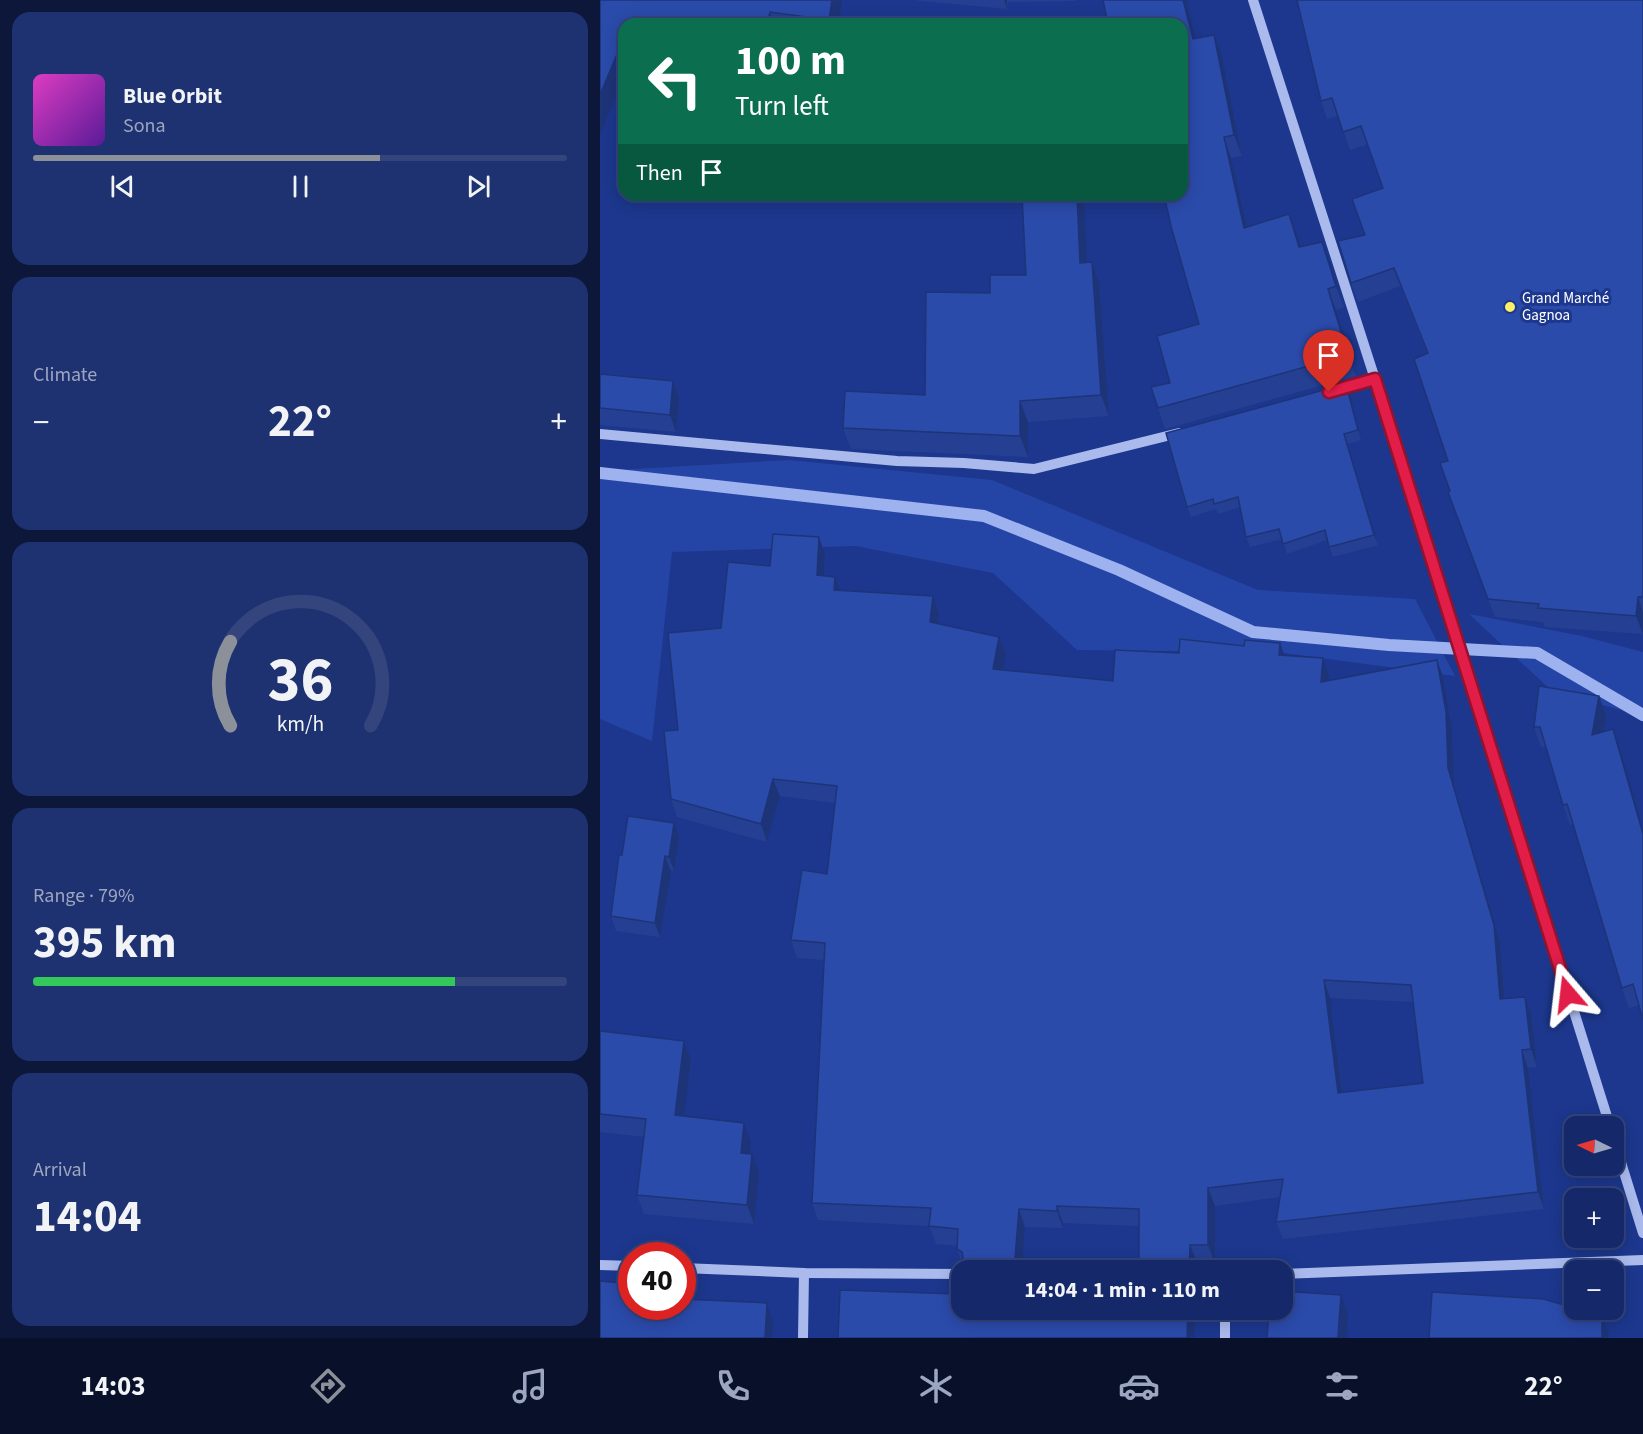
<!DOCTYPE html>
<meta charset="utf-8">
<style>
body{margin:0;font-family:"Source Sans 3",sans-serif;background:#1e3170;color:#f1f3f6;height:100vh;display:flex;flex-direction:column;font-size:22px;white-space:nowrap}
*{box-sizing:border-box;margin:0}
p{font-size:20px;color:#9da6c1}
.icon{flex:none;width:33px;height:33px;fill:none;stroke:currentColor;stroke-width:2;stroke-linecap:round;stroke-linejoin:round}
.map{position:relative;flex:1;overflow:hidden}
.panel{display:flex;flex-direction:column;gap:12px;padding:12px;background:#0c173a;width:600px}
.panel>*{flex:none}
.banner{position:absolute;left:18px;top:18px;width:570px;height:183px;border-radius:18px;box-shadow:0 3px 15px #0003,0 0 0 2px #34457e;background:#0b6e4f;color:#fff;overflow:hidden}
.needle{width:39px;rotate:275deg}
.fabs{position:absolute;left:964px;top:1116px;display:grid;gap:12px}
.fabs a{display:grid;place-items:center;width:60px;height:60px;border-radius:12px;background:#15296a;box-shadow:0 3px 15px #0003,0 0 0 2px #34457e;font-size:30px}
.speed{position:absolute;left:18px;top:1242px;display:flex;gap:12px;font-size:30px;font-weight:700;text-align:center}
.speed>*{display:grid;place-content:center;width:78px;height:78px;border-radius:50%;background:#15296a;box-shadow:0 3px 15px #0003,0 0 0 2px #34457e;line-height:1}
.speed .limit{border:9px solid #d22;background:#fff;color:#111}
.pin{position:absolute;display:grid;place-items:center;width:51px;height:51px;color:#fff;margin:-62px -26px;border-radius:50% 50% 50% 0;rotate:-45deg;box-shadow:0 0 6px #0007}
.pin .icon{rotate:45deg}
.me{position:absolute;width:66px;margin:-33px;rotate:343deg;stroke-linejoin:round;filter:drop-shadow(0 0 4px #0008)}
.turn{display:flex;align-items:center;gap:21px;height:126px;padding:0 18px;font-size:27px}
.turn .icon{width:78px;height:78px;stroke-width:2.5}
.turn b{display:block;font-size:42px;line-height:51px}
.then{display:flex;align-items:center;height:57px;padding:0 18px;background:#0003;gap:12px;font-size:22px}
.big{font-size:45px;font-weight:700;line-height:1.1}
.panel .widget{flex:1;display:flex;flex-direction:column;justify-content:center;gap:9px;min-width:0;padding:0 21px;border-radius:18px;background:#1e3170}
.panel .dial{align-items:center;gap:0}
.dial svg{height:156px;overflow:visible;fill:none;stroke:#34457e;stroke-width:7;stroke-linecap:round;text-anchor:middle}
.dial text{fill:#f1f3f6;stroke:none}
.song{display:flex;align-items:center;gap:18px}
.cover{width:72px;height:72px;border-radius:9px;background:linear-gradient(135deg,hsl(310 70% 55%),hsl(270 70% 35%))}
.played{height:6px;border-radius:3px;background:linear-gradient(90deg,#8c9099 65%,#34457e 65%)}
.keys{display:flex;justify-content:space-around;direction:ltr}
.heat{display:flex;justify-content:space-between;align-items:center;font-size:33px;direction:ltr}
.charge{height:9px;border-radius:4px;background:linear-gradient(90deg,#34c759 79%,#34457e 0)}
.trip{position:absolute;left:351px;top:1260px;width:342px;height:60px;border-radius:18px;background:#15296a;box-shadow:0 3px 15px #0003,0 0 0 2px #34457e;font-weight:700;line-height:60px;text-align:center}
.menu{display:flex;height:96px;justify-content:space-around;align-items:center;background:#08102a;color:#9da6c1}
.menu .icon{width:42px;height:42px}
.menu .active{color:#8c9099}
.menu b{font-size:27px;color:#f1f3f6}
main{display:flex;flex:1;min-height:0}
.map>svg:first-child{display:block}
.green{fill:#2545a6}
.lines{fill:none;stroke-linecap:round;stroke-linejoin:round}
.stream{stroke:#9db2ef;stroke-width:12}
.minor{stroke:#aabaed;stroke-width:10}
.wall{fill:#254093;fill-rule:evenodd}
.shaded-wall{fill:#1e3478}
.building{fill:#2b4bab;stroke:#1e3478;stroke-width:1.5;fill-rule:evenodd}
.route-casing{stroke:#92132f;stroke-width:15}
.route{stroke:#e11d48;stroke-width:10}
.poi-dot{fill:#fdf068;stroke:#1c378d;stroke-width:2}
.labels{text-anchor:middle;stroke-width:6;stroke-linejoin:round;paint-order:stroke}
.poi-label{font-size:15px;fill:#fff;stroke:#1c378d;text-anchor:start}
</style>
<main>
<section class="panel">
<div class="widget">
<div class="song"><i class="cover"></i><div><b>Blue Orbit</b><p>Sona</p></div></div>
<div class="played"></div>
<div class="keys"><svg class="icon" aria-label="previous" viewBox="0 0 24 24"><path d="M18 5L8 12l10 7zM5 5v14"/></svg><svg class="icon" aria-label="pause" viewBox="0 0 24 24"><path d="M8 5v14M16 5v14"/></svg><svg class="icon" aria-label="next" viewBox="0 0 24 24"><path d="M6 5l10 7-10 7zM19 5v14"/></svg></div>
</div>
<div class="widget"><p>Climate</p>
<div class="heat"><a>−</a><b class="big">22°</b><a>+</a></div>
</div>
<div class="widget dial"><svg viewBox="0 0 100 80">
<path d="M14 69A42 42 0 1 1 86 69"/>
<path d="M14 69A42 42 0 0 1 14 26" stroke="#8c9099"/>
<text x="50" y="56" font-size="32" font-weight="700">36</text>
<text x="50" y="72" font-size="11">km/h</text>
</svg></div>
<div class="widget"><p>Range · 79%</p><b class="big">395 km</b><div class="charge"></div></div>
<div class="widget"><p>Arrival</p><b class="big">14:04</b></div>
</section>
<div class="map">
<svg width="1043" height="1338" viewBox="0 0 1043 1338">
<rect width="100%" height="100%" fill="#1c378d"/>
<g class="green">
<polygon points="189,460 392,480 658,590 815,599 855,676 676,652 477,650 393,573 256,546 72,552 52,741 0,719 0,471"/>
<polygon points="869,614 982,636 1043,652 1043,722 1028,712 952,691"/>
</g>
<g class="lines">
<polyline class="stream" points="0,473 384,516 519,570 653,632 789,645 937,653 1043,715"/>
<g class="minor">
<polyline points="653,0 775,379 1010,1126"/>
<polyline points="736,390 775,379"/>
<polyline points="0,434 297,461 364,463 434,469 579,433"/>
<polyline points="1014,1140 1043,1233"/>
<polyline points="0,1265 32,1266"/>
<polyline points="82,1268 204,1273 362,1274"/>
<polyline points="682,1274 1043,1260"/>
<polyline points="625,1310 625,1338"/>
<polyline points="203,1338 204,1273"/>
</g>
</g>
<g class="wall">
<polygon points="0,0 242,0 239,24 24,24 24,76"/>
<polygon points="312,0 475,0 475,1 408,2 407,9"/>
<polygon points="503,0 586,0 595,38 614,35 622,56 642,156 631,158 647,227 697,235 700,247 722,242 744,307 736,310 756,376 565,429 558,408 599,324 582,195"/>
<polygon points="1043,0 1043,634 945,627 943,622 895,617 848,492 850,491 848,461 827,354 800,286 758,302 751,283 765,235 783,188 768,144 750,150 738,116 727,119 721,101"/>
<polygon points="422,195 484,195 487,263 492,262 499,283 509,416 428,422 428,457 251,449 243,428 325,395 390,293 426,275"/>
<polygon points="0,374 73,381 79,398 76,432 0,425"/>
<polygon points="746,384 750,394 761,440 747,444 778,545 733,557 727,540 687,554 682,539 650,547 646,537 640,507 618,514 616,509 591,517 587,507"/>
<path d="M225,555l-1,21 16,14 93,6 6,18 -1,10 61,13 7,17 -4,16 111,11 66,-28 105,3 39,2 6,18v4l108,-20 6,17 9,52 2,57 46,156 5,57 26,15 6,53 -9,1 16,141 -261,30 -7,-17 4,-25 -65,9v57l-18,-1 -1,8h-57v-44l-76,-3v5l-38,-1 -3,43h-60l-7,24 6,-33 -4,-12v-3l-21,-2 -7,-18 -111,-6 -6,-17 12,-243 -27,-2 -6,-18 36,-66 8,-71 -55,-7 -13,46 -90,-25 -6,-18 7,-69 43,-102 49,-62zM730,998l83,4 10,81 -81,9z"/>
<polygon points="999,696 1006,716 1003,732 1020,749 1039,1005 1029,1008 1022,988 973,824 970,825 963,805 946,747 941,747 934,727"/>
<polygon points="74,823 79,837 74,871 71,871 60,937 16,931 11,916"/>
<polygon points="0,1031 84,1041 91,1060 84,1116 151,1142 149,1154 159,1173 154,1224 44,1214 37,1195 44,1137 0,1132"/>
</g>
<g class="shaded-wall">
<polygon points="232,0 242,0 239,24 231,24 229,20"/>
<polygon points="404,0 407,0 407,9"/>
<polygon points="583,0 586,0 601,60 593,39"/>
<polygon points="170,12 174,24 167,24"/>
<polygon points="614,35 622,56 642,156 634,135"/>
<polygon points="20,47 24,58 24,76 0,135 0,95"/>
<polygon points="624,137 631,158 652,249 644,228"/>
<polygon points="477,195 484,195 488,284 480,263"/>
<polygon points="689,214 697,235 707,268 699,247"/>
<polygon points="722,242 730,263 744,307 736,286"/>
<polygon points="492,262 499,283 509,416 501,395"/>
<polygon points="728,289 736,310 756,376 748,355"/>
<polygon points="73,381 79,398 76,432 70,415"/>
<polygon points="746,384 750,394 761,440 758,430"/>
<polygon points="420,401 428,422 428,457 420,436"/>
<polygon points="744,434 747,444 778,545 774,535"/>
<polygon points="219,537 225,555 223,592 217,575"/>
<polygon points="235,577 242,595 234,590"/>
<polygon points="333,596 339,614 336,640 330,622"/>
<polygon points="1038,597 1043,612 1043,634 1036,616"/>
<polygon points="399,637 406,654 399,686 393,669"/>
<polygon points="680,643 686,660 679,655"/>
<polygon points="723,658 729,676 727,699 721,682"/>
<polygon points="837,660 843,677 852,729 854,786 900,942 906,1017 900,999 848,768"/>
<polygon points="999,696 1006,716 999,755 992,735"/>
<polygon points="1013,729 1020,749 1043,829 1043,834"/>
<polygon points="173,779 180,796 167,842 161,824"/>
<polygon points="74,823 79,837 74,871 69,857"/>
<polygon points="65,856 71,871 60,937 55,923"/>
<polygon points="724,980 730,998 744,1110 738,1093"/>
<polygon points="925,997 931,1014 937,1067 931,1049"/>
<polygon points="84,1041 91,1060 82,1134 75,1115"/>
<polygon points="922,1050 928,1068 944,1209 938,1192"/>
<polygon points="144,1123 151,1142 147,1172 141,1153"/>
<polygon points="152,1154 159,1173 154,1224 147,1205"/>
<polygon points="608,1188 615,1206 615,1263 608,1245"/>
<polygon points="457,1206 463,1223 463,1228 457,1211"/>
<polygon points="419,1209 425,1227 422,1270 414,1270"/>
<polygon points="590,1245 597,1262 596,1270 589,1270"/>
<polygon points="741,1295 748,1315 746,1338 739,1338"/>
<polygon points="167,1303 173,1321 172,1338 165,1338"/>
<polygon points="588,1310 595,1310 594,1338 587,1338"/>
<polygon points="1002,1316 1009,1335 1009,1338 1002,1338"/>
</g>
<g class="building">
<polygon points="0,0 232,0 229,20 170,12 167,24 24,24 24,48 20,47 0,95"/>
<polygon points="503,0 583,0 593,39 614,35 634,135 624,137 644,228 689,214 699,247 722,242 736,286 728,289 748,355 558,408 551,387 570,383 557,336 599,324 571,226 564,195 582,195 582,24 508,24"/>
<polygon points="697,0 1043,0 1043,597 1038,597 1036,616 938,608 939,604 888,599 848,492 850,491 840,463 848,461 814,359 828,353 794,268 751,283 738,241 765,235 752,199 783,188 761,126 743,132 732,98 721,101"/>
<polygon points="422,195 477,195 480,263 492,262 501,395 420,401 420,436 243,428 245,391 325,395 326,292 390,293 390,275 426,275"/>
<polygon points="0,374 73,381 70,415 0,408"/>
<polygon points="746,384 758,430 744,434 774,535 729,547 725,530 683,544 679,529 646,537 638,497 614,504 613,499 587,507 566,433"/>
<path d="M173,534l46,3 -2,38 18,2 -1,13 99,6 -3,26 69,15 -6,32 120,12 2,-31 64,3 1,-14 64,7 1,-6 35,3 -1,12 44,3 -2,24 116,-22 9,52 2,56 46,157 6,74 25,-2 6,52 -9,1 16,142 -262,30 7,-43 -75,9v57h-18l-1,25h-50v-61l-82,-3v5l-38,-2 -5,61h-52v40h226l-1,28h-349l2,-48 115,4 1,-30 6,-3 1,-4 -1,-5 -5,-3 1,-20 -29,-3 2,-18 -119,-5 13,-260 -34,-3 11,-70 25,4 10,-88 -64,-7 -12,45 -90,-25 -7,-68 14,-1 -10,-97 53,-5 7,-66 42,4zM724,980l87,5 12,98 -85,10z"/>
<polygon points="939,686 999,696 992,735 1013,729 1043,834 1043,1020 1033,984 1022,988 967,804 963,805 940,727 934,727"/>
<polygon points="28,816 74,823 69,857 65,856 55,923 11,916 19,855 22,855"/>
<polygon points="0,1031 84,1041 75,1115 144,1123 141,1153 152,1154 147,1205 37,1195 46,1119 0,1114"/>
<polygon points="0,1281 32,1284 32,1306 82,1306 82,1299 167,1303 165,1338 0,1338"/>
<polygon points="682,1291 741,1295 738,1337 750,1338 667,1338 669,1310 682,1310"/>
<polygon points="832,1292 943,1299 975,1308 975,1310 980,1310 1002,1316 1002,1338 829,1338"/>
</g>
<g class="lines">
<defs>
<polyline id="route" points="729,392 775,379 968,994"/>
</defs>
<use href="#route" class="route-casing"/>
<use href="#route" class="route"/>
</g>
<circle class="poi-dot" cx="910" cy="307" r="6"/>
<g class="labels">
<g class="poi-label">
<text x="922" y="303">Grand Marché<tspan x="922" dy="17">Gagnoa</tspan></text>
</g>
</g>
</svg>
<div class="fabs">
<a><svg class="needle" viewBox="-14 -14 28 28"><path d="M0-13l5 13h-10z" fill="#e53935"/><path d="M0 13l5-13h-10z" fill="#9da6c1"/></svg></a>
<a>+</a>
<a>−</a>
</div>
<div class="speed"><div class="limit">40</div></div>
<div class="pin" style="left:729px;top:392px;background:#d93025"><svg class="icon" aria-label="arrive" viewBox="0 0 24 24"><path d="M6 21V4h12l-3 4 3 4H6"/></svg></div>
<svg class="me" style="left:968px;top:994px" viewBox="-20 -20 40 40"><path d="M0-17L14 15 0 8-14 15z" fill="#e11d48" stroke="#fff" stroke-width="4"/></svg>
<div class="trip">14:04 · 1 min · 110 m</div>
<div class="banner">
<div class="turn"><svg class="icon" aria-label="left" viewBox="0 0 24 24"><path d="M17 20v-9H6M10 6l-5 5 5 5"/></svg><div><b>100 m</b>Turn left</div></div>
<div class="then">Then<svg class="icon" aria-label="arrive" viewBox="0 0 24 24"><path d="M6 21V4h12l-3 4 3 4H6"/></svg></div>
</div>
</div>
</main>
<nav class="menu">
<b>14:03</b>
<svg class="icon active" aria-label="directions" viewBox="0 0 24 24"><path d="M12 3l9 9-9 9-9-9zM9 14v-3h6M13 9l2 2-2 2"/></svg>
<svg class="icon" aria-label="music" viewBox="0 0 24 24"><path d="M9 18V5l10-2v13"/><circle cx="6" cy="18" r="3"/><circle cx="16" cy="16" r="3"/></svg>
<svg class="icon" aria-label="phone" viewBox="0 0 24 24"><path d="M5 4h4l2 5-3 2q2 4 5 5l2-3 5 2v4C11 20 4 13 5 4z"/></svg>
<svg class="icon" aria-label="climate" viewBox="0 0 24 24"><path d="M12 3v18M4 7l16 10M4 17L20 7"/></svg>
<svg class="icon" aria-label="car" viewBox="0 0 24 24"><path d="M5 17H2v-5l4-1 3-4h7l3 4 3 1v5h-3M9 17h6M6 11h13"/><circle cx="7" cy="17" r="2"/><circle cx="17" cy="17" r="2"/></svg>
<svg class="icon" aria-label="filters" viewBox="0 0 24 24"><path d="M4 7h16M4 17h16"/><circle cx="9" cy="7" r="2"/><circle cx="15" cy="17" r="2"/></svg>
<b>22°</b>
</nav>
